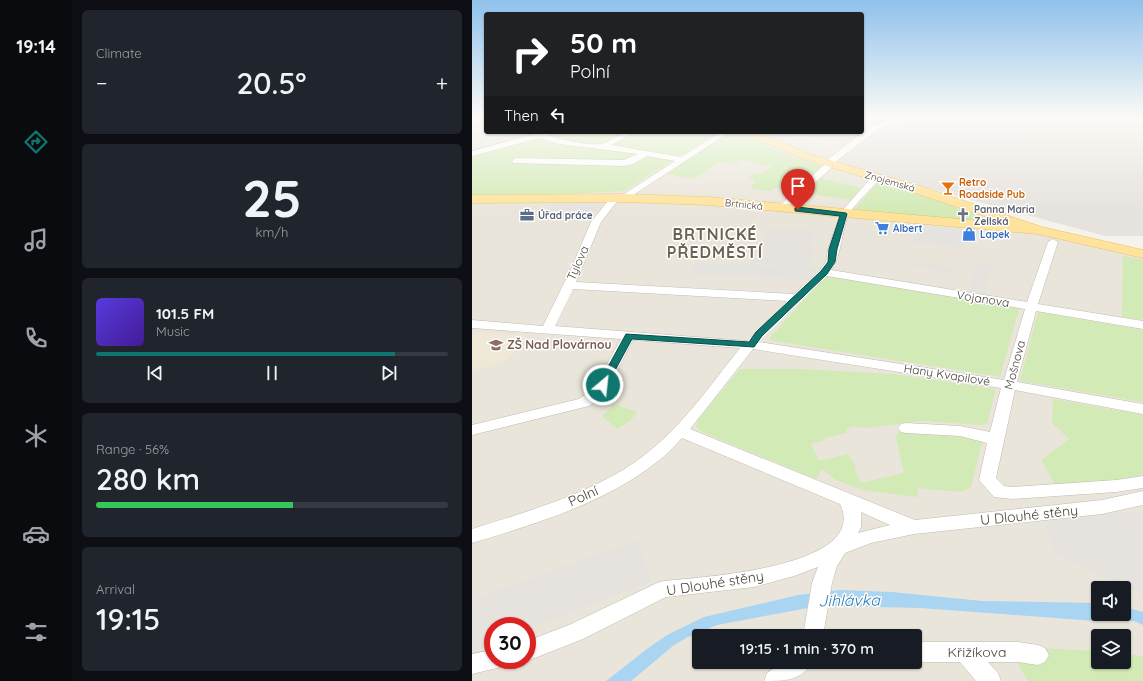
<!DOCTYPE html>
<meta charset="utf-8">
<style>
body{margin:0;font-family:Quicksand,sans-serif;background:#20242c;color:#f1f3f6;height:100vh;display:flex;flex-direction:column;font-size:15px;white-space:nowrap}
*{box-sizing:border-box;margin:0}
p{font-size:13px;color:#9ea1a6}
.icon{flex:none;width:22px;height:22px;fill:none;stroke:currentColor;stroke-width:2;stroke-linecap:round;stroke-linejoin:round}
.map{position:relative;flex:1;overflow:hidden}
.side{display:flex;flex-direction:column;gap:10px;padding:10px;background:#0d0f14;width:400px}
.side>*{flex:none}
.guide{position:absolute;left:12px;top:12px;width:380px;height:122px;border-radius:4px;box-shadow:0 1px 3px #0004;background:#202124;color:#fff;overflow:hidden}
.tools{position:absolute;left:619px;top:581px;display:grid;gap:8px}
.tools a{display:grid;place-items:center;width:40px;height:40px;border-radius:4px;background:#171b24;box-shadow:0 1px 3px #0004;font-size:20px}
.speed{position:absolute;left:12px;top:617px;display:flex;gap:8px;font-size:20px;font-weight:700;text-align:center}
.speed>*{display:grid;place-content:center;width:52px;height:52px;border-radius:50%;background:#171b24;box-shadow:0 1px 3px #0004;line-height:1}
.speed .limit{border:6px solid #d22;background:#fff;color:#111}
.pin{position:absolute;display:grid;place-items:center;width:34px;height:34px;color:#fff;margin:-41px -17px;border-radius:50% 50% 50% 0;rotate:-45deg;box-shadow:0 0 4px #0007}
.pin .icon{rotate:45deg}
.me{position:absolute;width:44px;margin:-22px;rotate:28deg;stroke-linejoin:round;filter:drop-shadow(0 0 3px #0008)}
.turn{display:flex;align-items:center;gap:14px;height:84px;padding:0 20px;font-size:18px}
.turn .icon{width:52px;height:52px;stroke-width:2.5}
.turn b{display:block;font-size:28px;line-height:34px}
.then{display:flex;align-items:center;height:38px;padding:0 20px;background:#0003;gap:8px;font-size:15px}
.big{font-size:30px;font-weight:600;line-height:1.1}
.side .card{flex:1;display:flex;flex-direction:column;justify-content:center;gap:6px;min-width:0;padding:0 14px;border-radius:6px;background:#20242c}
.side .dial{align-items:center;gap:0}
.dial b{font-size:52px;line-height:1}
.song{display:flex;align-items:center;gap:12px}
.cover{width:48px;height:48px;border-radius:6px;background:linear-gradient(135deg,hsl(250 70% 55%),hsl(260 70% 35%))}
.played{height:4px;border-radius:2px;background:linear-gradient(90deg,#0f766e 85%,#363941 85%)}
.keys{display:flex;justify-content:space-around;direction:ltr}
.heat{display:flex;justify-content:space-between;align-items:center;font-size:22px;direction:ltr}
.charge{height:6px;border-radius:3px;background:linear-gradient(90deg,#34c759 56%,#363941 0)}
.trip{position:absolute;left:220px;top:629px;width:230px;height:40px;border-radius:4px;background:#171b24;box-shadow:0 1px 3px #0004;font-weight:600;line-height:40px;text-align:center}
main{display:flex;flex:1;min-height:0}
.menu{display:flex;flex-direction:column;width:72px;justify-content:space-around;align-items:center;background:#090b0e;color:#9ea1a6}
.menu .icon{width:28px;height:28px}
.menu .active{color:#0f766e}
.menu b{font-size:18px;color:#f1f3f6}
.map>svg:first-child{display:block}
.residential{fill:#eae5da;fill-rule:evenodd}
.industrial{fill:#e6e2dd}
.education{fill:#efe8d6}
.green{fill:#d2eab5}
.parking{fill:#e5e3e0}
.water{fill:#a9d4f2}
.lines{fill:none;stroke-linecap:round;stroke-linejoin:round}
.minor-casing{stroke:#c2bbae;stroke-width:1}
.major-casing{stroke:#e6c16a;stroke-width:1}
.minor{fill:#fff;fill-rule:evenodd}
.major{fill:#ffe39c;fill-rule:evenodd}
.route{fill:#0f766e;stroke:#0a4d48}
.labels{text-anchor:middle;stroke-width:3;stroke-linejoin:round;paint-order:stroke}
.far-street-label{font-size:10px;fill:#4b4439;stroke:#fff}
.far-food-label{font-size:10px;font-weight:bold;fill:#c56008;stroke:#fff;text-anchor:start}
.far-worship-label{font-size:10px;font-weight:bold;fill:#5b616d;stroke:#fff;text-anchor:start}
.far-service-label{font-size:10px;font-weight:bold;fill:#4e5e75;stroke:#fff;text-anchor:start}
.far-shop-label{font-size:10px;font-weight:bold;fill:#366cbe;stroke:#fff;text-anchor:start}
.street-label{font-size:12px;fill:#4b4439;stroke:#fff}
.education-label{font-size:12px;font-weight:bold;fill:#785e54;stroke:#fff;text-anchor:start}
.near-street-label{font-size:14px;fill:#4b4439;stroke:#fff}
.district-label{font-size:16px;font-weight:bold;letter-spacing:1px;fill:#6e6250;stroke:#fff}
.near-water-label{font-size:16px;font-style:italic;fill:#2e7ab2;stroke:#fff}
</style>
<main>
<nav class="menu">
<b>19:14</b>
<svg class="icon active" aria-label="directions" viewBox="0 0 24 24"><path d="M12 3l9 9-9 9-9-9zM9 14v-3h6M13 9l2 2-2 2"/></svg>
<svg class="icon" aria-label="music" viewBox="0 0 24 24"><path d="M9 18V5l10-2v13"/><circle cx="6" cy="18" r="3"/><circle cx="16" cy="16" r="3"/></svg>
<svg class="icon" aria-label="phone" viewBox="0 0 24 24"><path d="M5 4h4l2 5-3 2q2 4 5 5l2-3 5 2v4C11 20 4 13 5 4z"/></svg>
<svg class="icon" aria-label="climate" viewBox="0 0 24 24"><path d="M12 3v18M4 7l16 10M4 17L20 7"/></svg>
<svg class="icon" aria-label="car" viewBox="0 0 24 24"><path d="M5 17H2v-5l4-1 3-4h7l3 4 3 1v5h-3M9 17h6M6 11h13"/><circle cx="7" cy="17" r="2"/><circle cx="17" cy="17" r="2"/></svg>
<svg class="icon" aria-label="filters" viewBox="0 0 24 24"><path d="M4 7h16M4 17h16"/><circle cx="9" cy="7" r="2"/><circle cx="15" cy="17" r="2"/></svg>
</nav>
<section class="side">
<div class="card"><p>Climate</p>
<div class="heat"><a>−</a><b class="big">20.5°</b><a>+</a></div>
</div>
<div class="card dial"><b>25</b><p>km/h</p></div>
<div class="card">
<div class="song"><i class="cover"></i><div><b>101.5 FM</b><p>Music</p></div></div>
<div class="played"></div>
<div class="keys"><svg class="icon" aria-label="previous" viewBox="0 0 24 24"><path d="M18 5L8 12l10 7zM5 5v14"/></svg><svg class="icon" aria-label="pause" viewBox="0 0 24 24"><path d="M8 5v14M16 5v14"/></svg><svg class="icon" aria-label="next" viewBox="0 0 24 24"><path d="M6 5l10 7-10 7zM19 5v14"/></svg></div>
</div>
<div class="card"><p>Range · 56%</p><b class="big">280 km</b><div class="charge"></div></div>
<div class="card"><p>Arrival</p><b class="big">19:15</b></div>
</section>
<div class="map">
<svg width="671" height="681" viewBox="0 0 671 681">
<rect width="100%" height="100%" fill="#f6f3ec"/>
<path class="residential" d="M0,118h14v14h298l66,13 -22,16 198,63 117,26v431h-671zM626,588h26v26h-26zM21,626h34v34h-34zM227,636h216v26h-216zM626,636h26v26h-26z"/>
<g class="industrial">
<polygon points="6,118 14,118 14,132 64,132 28,143 0,142 0,122"/>
<polygon points="390,118 659,118 669,120 671,121 671,236 633,236 356,161 377,145 311,132 390,132"/>
<polygon points="297,227 343,231 338,245 345,246 336,267 277,262"/>
<polygon points="445,262 481,267 479,273 442,267"/>
<polygon points="505,262 521,265 513,294 496,291"/>
<polygon points="619,512 671,513 671,594 598,562 587,556 582,550 573,526 577,520"/>
<polygon points="164,540 180,581 55,630 55,626 21,626 21,643 0,652 0,600"/>
</g>
<polygon class="education" points="0,332 56,335 40,356 32,361 0,371"/>
<g class="green">
<polygon points="83,132 156,132 129,145 108,143 77,136"/>
<polygon points="161,132 247,132 206,157 139,146 138,144"/>
<polygon points="258,132 264,132 312,154 351,166 320,194 311,193 313,189 302,188 300,191 278,189 284,180 276,179 281,173 290,174 301,167 269,160 263,164 247,162 222,179 194,174"/>
<path d="M63,138l14,5 91,10 -9,7 -76,1c-13,-3 -33,-7 -45,1l117,3 18,-10 28,5 -49,31 -78,4 -74,-1v-38z"/>
<polygon points="349,178 389,188 378,200 333,193"/>
<polygon points="406,182 452,196 526,223 382,210"/>
<polygon points="651,256 671,260 671,320 650,317"/>
<polygon points="353,276 547,309 528,377 296,340"/>
<polygon points="566,312 671,330 671,402 548,381"/>
<polygon points="268,369 329,369 421,374 524,389 515,424 508,425 451,421 393,428 380,426 373,430 375,433 352,438 353,440 339,444 347,461 376,454 379,460 381,460 384,467 382,468 389,483 432,473 424,438 426,432 432,428 512,435 499,487 489,492 446,488 445,497 391,490 364,480 350,469 344,479 228,431 224,426 226,420"/>
<polygon points="581,399 671,415 671,477 584,486 569,460 597,439 580,423"/>
<polygon points="143,404 165,412 159,420 145,429 130,416"/>
<polygon points="566,648 626,651 626,662 652,662 652,653 669,656 671,657 671,681 556,681 544,661"/>
</g>
<g class="parking">
<polygon points="128,203 124,211 71,212 76,204"/>
<polygon points="660,217 671,220 671,232 647,232"/>
<polygon points="456,226 494,229 493,248 440,242 444,227"/>
<polygon points="225,263 336,267 348,267 336,280 219,273"/>
</g>
<polygon class="water" points="368,590 420,592 510,601 626,603 626,614 652,614 652,607 671,612 671,625 662,621 623,621 449,608 360,606 336,608 245,625 216,637 202,645 159,681 134,681 175,649 195,635 232,617 326,595"/>
<g class="lines">
<defs>
<g id="minor">
<polygon points="428,118 439,118 405,130 362,163 358,169 313,210 307,210 305,208 307,206 352,165 356,159 399,126"/>
<path d="M71,132h8v3h-3c9,4 43,11 52,9 13,-2 17,-12 35,-12l-24,13 70,12 40,-25h9l-106,69 -5,-3 2,-2 54,-35 -28,-5 -14,8 -9,2 -111,-3 -1,-2 4,-3 108,2 14,-6 -79,-10 -19,-6 -68,18v-5z"/>
<path d="M407,175l4,3 -6,4c-7,8 -24,24 -29,34 -7,17 -6,39 -17,54l196,32 21,-60 5,-3 5,3 -20,62 105,17v8l-107,-18 -19,71 126,22v10l-128,-24 -19,88 8,8 8,1 104,-7 27,-4v12l-27,4 -104,7 -18,-2 -15,-17 8,-37 -27,-7 -54,-3 -5,-1 -3,-4 3,-4 5,-1 54,3 30,6 11,-44 -248,-39 -63,80 225,91 187,-20 41,-9v14l-41,9 -188,20 -43,9 -26,10 -8,13 -5,17 -9,53h-20l9,-53 6,-16 -24,9 -40,11 -88,10 -83,42 -56,22 -2,-1h2v-19l42,-16 88,-42 7,-2c35,-4 207,-13 176,-77l-158,-66c-8,8 -15,17 -24,23 -52,42 -123,63 -186,82v-14c57,-18 128,-38 175,-76 36,-28 65,-70 93,-105l-107,-8 -29,55 -15,11 -117,29v-10l107,-26 14,-10 28,-50 -149,-11v-8l71,6 28,-57 20,-47 20,-25 3,-1 5,3 -18,23 -25,60 218,12 26,-24 6,-8 2,-13 13,-37 30,-34zM355,276l198,33 -21,71 -245,-38zM101,289l214,12 -40,40 -192,-15zM389,512l29,13 -32,8 3,-6z"/>
<polygon points="443,642 546,642 566,645 573,648 577,655 573,662 566,665 546,662 516,662 526,673 529,681 504,681 488,662 443,662"/>
<polygon points="21,650 21,660 33,660 29,667 0,674 0,654"/>
<path d="M311,662h29c-10,19 -28,19 -48,19l3,-8z"/>
</g>
<polygon id="major" points="270,132 284,132 340,155 445,185 570,227 671,250 671,258 566,234 236,205 152,202 0,203 0,195 152,194 236,197 533,223 437,191 332,159 271,134"/>
</defs>
<use href="#minor" class="minor-casing"/>
<use href="#major" class="major-casing"/>
<use href="#minor" class="minor"/>
<use href="#major" class="major"/>
</g>
<linearGradient id="sky" x2="0" y2="1"><stop stop-color="#8fc1ec"/><stop offset="0.55" stop-color="#fbfaf6"/><stop offset="1" stop-color="#fbfaf6" stop-opacity="0"/></linearGradient>
<rect width="671" height="213" fill="url(#sky)"/>
<polygon class="route" points="326,207 374,213 375,214 365,249 363,262 355,274 290,336 282,347 160,339 134,387 127,387 126,385 154,334 277,342 284,332 349,271 356,262 357,249 368,216 323,211 323,208"/>
<defs>
<symbol id="bar-bare" viewBox="-9 -9 18 18"><path d="M-6-5H6L.8 .8V4.5H3.5V6h-7V4.5H-.8V.8Z" fill="#e8710a" stroke="#fff" stroke-width="2.5" paint-order="stroke"/></symbol>
<symbol id="office-bare" viewBox="-9 -9 18 18"><path d="M-6-3h4V-5.5h4V-3h4V5H-6ZM-1-4.5V-3h2v-1.5ZM-6 0V1H6V0Z" fill="#5c6f8a" stroke="#fff" stroke-width="2.5" paint-order="stroke"/></symbol>
<symbol id="church-bare" viewBox="-9 -9 18 18"><path d="M-1.2-6h2.4v3.5h3.3v2.4h-3.3V6h-2.4V-.1h-3.3v-2.4h3.3Z" fill="#6b7280" stroke="#fff" stroke-width="2.5" paint-order="stroke"/></symbol>
<symbol id="supermarket-bare" viewBox="-9 -9 18 18"><path d="M-6-5.5h2.5l.6 2H6L4.5 2H-2.5L-4.4-4H-6ZM-1.5 3.2a1.3 1.3 0 1 0 .1 0ZM3 3.2a1.3 1.3 0 1 0 .1 0Z" fill="#3f7fe0" stroke="#fff" stroke-width="2.5" paint-order="stroke"/></symbol>
<symbol id="shop-bare" viewBox="-9 -9 18 18"><path d="M-5-2.5h2.3a2.7 3.5 0 0 1 5.4 0H5L5.5 6h-11ZM-1.5-2.5h3a1.5 2.3 0 0 0-3 0Z" fill="#3f7fe0" stroke="#fff" stroke-width="2.5" paint-order="stroke"/></symbol>
<symbol id="school-bare" viewBox="-9 -9 18 18"><path d="M0-5L7-2L0 1L-7-2ZM-4 1L0 2.5L4 1V4Q0 6-4 4Z" fill="#8d6e63" stroke="#fff" stroke-width="2.5" paint-order="stroke"/></symbol>
</defs>
<g fill-rule="evenodd">
<use href="#bar-bare" x="466" y="178" width="20" height="20"/>
<use href="#office-bare" x="45" y="205" width="20" height="20"/>
<use href="#church-bare" x="481" y="205" width="20" height="20"/>
<use href="#supermarket-bare" x="400" y="218" width="20" height="20"/>
<use href="#shop-bare" x="487" y="224" width="20" height="20"/>
<use href="#school-bare" x="14" y="335" width="20" height="20"/>
</g>
<g class="labels">
<g class="far-street-label">
<text transform="translate(418 181) rotate(16)" y="4">Znojemská</text>
<text transform="translate(272 204) rotate(6)" y="4">Brtnická</text>
</g>
<g class="far-food-label">
<text x="487" y="186">Retro<tspan x="487" dy="12">Roadside Pub</tspan></text>
</g>
<g class="far-worship-label">
<text x="502" y="213">Panna Maria<tspan x="502" dy="12">Zellská</tspan></text>
</g>
<g class="far-service-label">
<text x="66" y="219">Úřad práce</text>
</g>
<g class="far-shop-label">
<text x="421" y="232">Albert</text>
<text x="508" y="238">Lapek</text>
</g>
<g class="street-label">
<text transform="translate(106 263) rotate(-66)" y="4">Tylova</text>
<text transform="translate(511 299) rotate(9)" y="4">Vojanova</text>
<text transform="translate(543 365) rotate(-75)" y="4">Mošnova</text>
<text transform="translate(475 375) rotate(9)" y="4">Hany Kvapilové</text>
</g>
<g class="education-label">
<text x="35" y="349">ZŠ Nad Plovárnou</text>
</g>
<g class="near-street-label">
<text transform="translate(111 496) rotate(-24)" y="5">Polní</text>
<text transform="translate(557 515) rotate(-6)" y="5">U Dlouhé stěny</text>
<text transform="translate(243 583) rotate(-9)" y="5">U Dlouhé stěny</text>
<text x="505" y="657">Křižíkova</text>
</g>
<g class="district-label">
<text x="243" y="240">BRTNICKÉ<tspan x="243" dy="18">PŘEDMĚSTÍ</tspan></text>
</g>
<g class="near-water-label">
<text transform="translate(377 600) rotate(-1)" y="6">Jihlávka</text>
</g>
</g>
</svg>
<div class="tools">
<a><svg class="icon" aria-label="sound" viewBox="0 0 24 24"><path d="M4 9h4l5-4v14l-5-4H4zM17 9q2 3 0 6"/></svg></a>
<a><svg class="icon" aria-label="layers" viewBox="0 0 24 24"><path d="M12 4l9 5-9 5-9-5zM3 14l9 5 9-5"/></svg></a>
</div>
<div class="speed"><div class="limit">30</div></div>
<div class="pin" style="left:326px;top:210px;background:#d93025"><svg class="icon" aria-label="arrive" viewBox="0 0 24 24"><path d="M6 21V4h12l-3 4 3 4H6"/></svg></div>
<svg class="me" style="left:131px;top:385px" viewBox="-20 -20 40 40"><circle r="17" fill="#0f766e" stroke="#fff" stroke-width="3"/><path d="M0-11L8 9 0 5-8 9z" fill="#fff"/></svg>
<div class="trip">19:15 · 1 min · 370 m</div>
<div class="guide">
<div class="turn"><svg class="icon" aria-label="right" viewBox="0 0 24 24"><path d="M7 20v-9h11M14 6l5 5-5 5"/></svg><div><b>50 m</b>Polní</div></div>
<div class="then">Then<svg class="icon" aria-label="left" viewBox="0 0 24 24"><path d="M17 20v-9H6M10 6l-5 5 5 5"/></svg></div>
</div>
</div>
</main>
